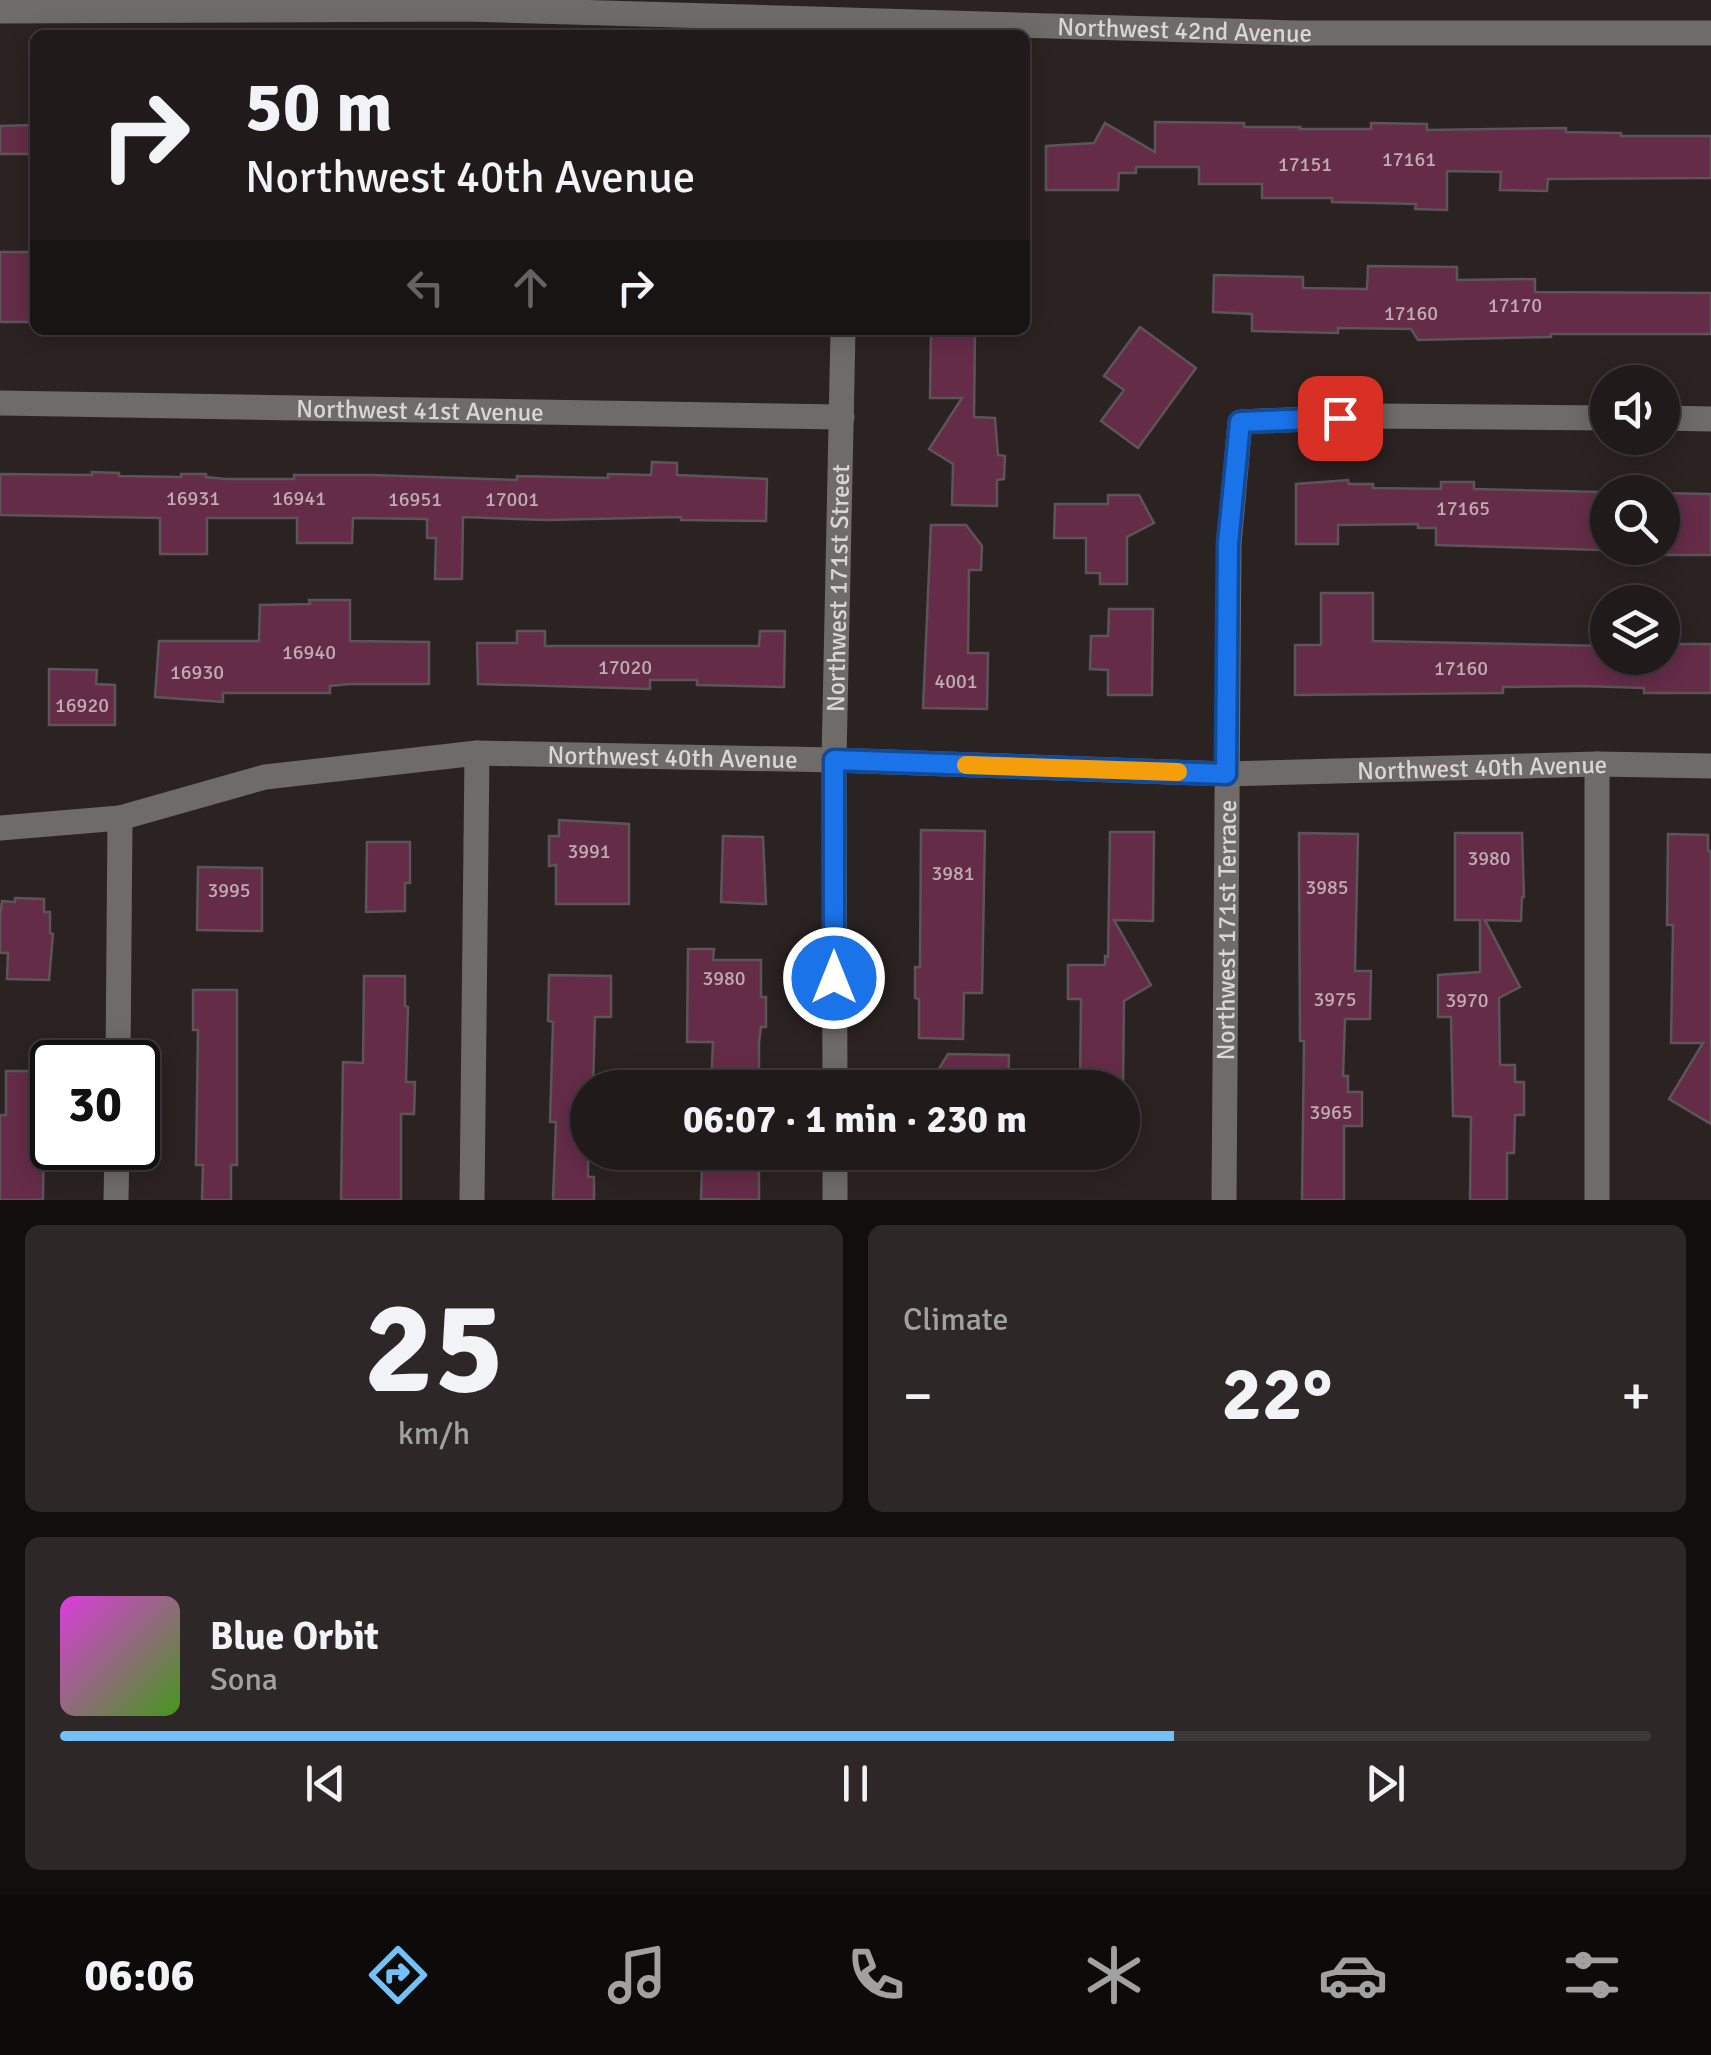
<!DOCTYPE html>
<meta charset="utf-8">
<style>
body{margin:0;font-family:Signika,sans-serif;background:#2d2727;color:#f1f3f6;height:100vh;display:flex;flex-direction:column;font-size:38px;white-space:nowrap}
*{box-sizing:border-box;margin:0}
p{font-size:32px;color:#a2a1a2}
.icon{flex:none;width:55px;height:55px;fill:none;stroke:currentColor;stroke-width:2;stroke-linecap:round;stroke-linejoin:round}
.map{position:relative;height:1200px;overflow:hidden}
.drawer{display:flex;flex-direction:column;gap:25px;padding:25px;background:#120e0e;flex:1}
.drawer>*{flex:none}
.banner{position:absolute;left:30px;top:30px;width:1000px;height:305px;border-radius:15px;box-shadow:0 5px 25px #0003,0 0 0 2px #3d3839;background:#201a1a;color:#f1f3f6;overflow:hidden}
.fabs{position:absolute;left:1590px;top:365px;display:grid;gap:20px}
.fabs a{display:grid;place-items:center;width:90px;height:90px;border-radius:50%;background:#201a1a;box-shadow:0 5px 25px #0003,0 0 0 2px #3d3839;font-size:50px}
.speed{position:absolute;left:30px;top:1040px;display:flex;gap:20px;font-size:50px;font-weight:700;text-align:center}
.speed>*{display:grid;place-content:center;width:130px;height:130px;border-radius:50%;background:#201a1a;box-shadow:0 5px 25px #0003,0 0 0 2px #3d3839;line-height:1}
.speed .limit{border:5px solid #111;border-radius:15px;background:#fff;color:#111}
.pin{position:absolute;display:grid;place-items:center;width:85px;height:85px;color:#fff;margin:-42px;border-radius:20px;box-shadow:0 5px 15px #0006}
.me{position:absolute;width:110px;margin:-55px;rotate:0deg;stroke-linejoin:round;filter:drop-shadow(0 0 8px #0008)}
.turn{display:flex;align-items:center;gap:35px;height:210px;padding:0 50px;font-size:45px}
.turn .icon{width:130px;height:130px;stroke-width:2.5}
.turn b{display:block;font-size:70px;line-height:85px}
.lanes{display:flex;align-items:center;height:95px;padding:0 50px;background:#0003;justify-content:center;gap:50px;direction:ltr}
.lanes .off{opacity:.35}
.big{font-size:75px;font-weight:800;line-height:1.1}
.drawer .card{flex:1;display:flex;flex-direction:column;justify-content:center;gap:15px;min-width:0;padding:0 35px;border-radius:15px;background:#2d2727}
.drawer .dial{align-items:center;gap:0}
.dial b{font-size:130px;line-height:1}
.song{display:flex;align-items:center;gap:30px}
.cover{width:120px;height:120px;border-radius:15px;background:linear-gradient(135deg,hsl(300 70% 55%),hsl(100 70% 35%))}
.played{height:10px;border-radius:5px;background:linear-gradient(90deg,#73c1f6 70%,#3d3839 70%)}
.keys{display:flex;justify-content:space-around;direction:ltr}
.heat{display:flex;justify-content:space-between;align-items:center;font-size:55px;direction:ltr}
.drawer .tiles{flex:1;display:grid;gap:25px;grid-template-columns:1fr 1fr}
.card:last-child{grid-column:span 2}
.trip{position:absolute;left:570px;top:1070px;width:570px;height:100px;border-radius:50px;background:#201a1a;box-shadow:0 5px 25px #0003,0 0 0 2px #3d3839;font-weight:800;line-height:100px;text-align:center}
.tab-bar{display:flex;height:160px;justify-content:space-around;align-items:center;background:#0d0a0a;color:#a2a1a2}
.tab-bar .icon{width:70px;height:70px}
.tab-bar .on{color:#73c1f6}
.tab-bar b{font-size:45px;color:#f1f3f6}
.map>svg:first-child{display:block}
.building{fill:#652c48;stroke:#5c5457;stroke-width:2.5}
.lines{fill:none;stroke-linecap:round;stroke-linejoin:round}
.minor{stroke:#6f6b69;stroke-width:25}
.route-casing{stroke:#114b97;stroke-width:25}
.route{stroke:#1a73e8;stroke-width:18}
.slow{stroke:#f59e0b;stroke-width:18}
.labels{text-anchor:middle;stroke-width:8;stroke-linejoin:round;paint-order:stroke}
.number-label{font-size:20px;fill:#beacb2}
.street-label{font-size:25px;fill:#dbd6d5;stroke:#211919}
</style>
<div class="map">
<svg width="1711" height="1200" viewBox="0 0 1711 1200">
<rect width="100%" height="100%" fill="#2b2322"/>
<g class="building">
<polygon points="1155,122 1244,123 1244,127 1300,127 1299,129 1371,129 1371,123 1427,124 1427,130 1566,128 1566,132 1621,133 1621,136 1711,136 1711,178 1548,179 1547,191 1500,190 1501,172 1447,171 1447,210 1415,209 1416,204 1332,202 1332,198 1262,198 1262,184 1199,184 1199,167 1136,167 1136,173 1119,173 1118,190 1046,190 1046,146 1094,143 1105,123 1155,152"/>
<polygon points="31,125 31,154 0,154 0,126"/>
<polygon points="0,252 30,252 29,322 0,322"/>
<polygon points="1368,266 1457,267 1457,280 1535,279 1535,292 1711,293 1711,334 1551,334 1551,337 1418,340 1411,329 1338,328 1338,333 1252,331 1252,314 1213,312 1214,275 1303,277 1303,288 1367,289"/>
<polygon points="1140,327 1196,368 1138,448 1101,421 1124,390 1104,376"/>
<polygon points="931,330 975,330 974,417 995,418 998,455 1005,456 1004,479 997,480 997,506 952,505 953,464 929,449 962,398 930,398"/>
<polygon points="652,462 677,463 677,475 767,479 766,521 681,520 681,517 546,520 463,517 462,579 435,579 436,538 427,538 427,519 353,518 352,543 297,543 297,518 207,518 207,554 160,554 160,518 0,515 0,474 92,475 92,472 119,473 119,476 181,477 181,474 206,474 206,477 226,479 294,479 294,475 373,475 517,480 517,476 608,478 608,474 651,475"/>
<polygon points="1348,480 1349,484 1373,484 1373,488 1441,489 1441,482 1474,482 1474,489 1601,492 1601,550 1436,545 1436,528 1418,528 1418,524 1338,525 1338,544 1296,544 1296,484"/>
<polygon points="1662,493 1711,494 1711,555 1662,555"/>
<polygon points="1108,495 1139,495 1154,523 1127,537 1127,584 1100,584 1100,573 1086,573 1086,538 1054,538 1055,504 1108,504"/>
<polygon points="931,525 966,525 982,546 981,570 969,570 968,653 988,653 987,709 923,708"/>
<polygon points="1321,593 1373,593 1373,641 1608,646 1608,658 1662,658 1662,644 1711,644 1711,693 1644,693 1644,688 1583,686 1503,687 1503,693 1295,695 1295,645 1321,645"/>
<polygon points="309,600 350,600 350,641 429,642 429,684 350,684 330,686 330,693 223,693 223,702 155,697 159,641 259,641 260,605 310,604"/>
<polygon points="1109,609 1153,609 1152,695 1108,695 1108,670 1090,669 1091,636 1108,636"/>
<polygon points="517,631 545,631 545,646 759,646 760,631 785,631 784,687 697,685 697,680 650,680 650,689 478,684 477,643 517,643"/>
<polygon points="49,669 97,670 96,684 115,685 115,725 49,725"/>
<polygon points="559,820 629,824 629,904 556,904 556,865 549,866 549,836 559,836"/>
<polygon points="921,830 985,831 982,993 964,993 963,1039 919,1038 919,999 915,998 915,967 920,967"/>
<polygon points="1110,832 1154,832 1153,921 1114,920 1151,985 1124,1001 1123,1088 1080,1088 1081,999 1068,999 1068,965 1105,965 1105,956 1108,957"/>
<polygon points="1299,833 1358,834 1355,971 1371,971 1370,1019 1345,1019 1343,1076 1348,1076 1348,1092 1362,1092 1362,1126 1344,1126 1344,1200 1302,1200 1304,1041 1300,1041"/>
<polygon points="1455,833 1522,833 1524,897 1522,897 1521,921 1485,920 1520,987 1499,998 1500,1065 1515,1065 1515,1082 1524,1082 1524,1115 1515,1115 1514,1153 1507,1153 1507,1200 1470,1200 1471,1117 1453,1116 1451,1017 1438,1017 1438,975 1480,972 1480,920 1455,920"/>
<polygon points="1668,834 1708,835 1708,851 1711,851 1711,1124 1669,1099 1703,1043 1671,1043 1673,925 1667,925"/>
<polygon points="723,836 763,837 766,904 721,902"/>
<polygon points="367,842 410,842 410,883 405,883 405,911 366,912"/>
<polygon points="198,867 262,868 262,931 197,930"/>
<polygon points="15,898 44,899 44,912 50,912 50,933 53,934 49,980 7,979 8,953 0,953 0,916 2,901 15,902"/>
<polygon points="688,949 714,949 713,960 761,960 761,997 766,997 766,1027 761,1027 759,1042 759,1088 711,1085 713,1042 687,1042"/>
<polygon points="549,975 611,976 611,1017 595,1017 593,1088 588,1088 588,1177 594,1177 594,1200 553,1200 556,1122 550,1122 553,1022 548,1021"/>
<polygon points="364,976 405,976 405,1006 408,1007 406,1082 415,1082 414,1114 401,1114 401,1200 341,1200 343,1062 363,1063"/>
<polygon points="193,990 237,990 237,1165 231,1165 231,1200 202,1200 203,1165 196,1165 198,1030 193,1030"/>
<polygon points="948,1054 1009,1055 1008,1088 927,1088"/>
<polygon points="6,1071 49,1071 49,1112 44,1111 43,1200 0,1200 0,1115 6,1115"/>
<polygon points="702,1168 759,1170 759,1200 701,1199"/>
</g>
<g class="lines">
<g class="minor">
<path id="s1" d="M0,11l466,-2 831,24h414"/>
<path id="s2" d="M0,403l842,14"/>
<polyline points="1662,418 1711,419"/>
<polyline points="1597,764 1597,1200"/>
<path id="s3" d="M0,828l120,-10 145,-41 212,-24 357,7 392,14 371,-10 114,2"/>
<polyline points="118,1062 120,818"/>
<path id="s4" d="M835,1088l-1,-328 9,-430"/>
<polyline points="835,1152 835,1200"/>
<polyline points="116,1200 117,1148"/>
<polyline points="472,1200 477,753"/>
<path id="s5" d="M1224,1200l5,-656 11,-122 133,-6 235,2"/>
</g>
</g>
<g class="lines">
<defs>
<polyline id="route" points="834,978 834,760 1226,774 1228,544 1240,422 1340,418"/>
</defs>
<use href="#route" class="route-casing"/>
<use href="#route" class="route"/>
<polyline class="slow" points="966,765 1178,772"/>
</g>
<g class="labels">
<g class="number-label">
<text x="1409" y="166">17161</text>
<text x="1305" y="171">17151</text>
<text x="1515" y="312">17170</text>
<text x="1411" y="320">17160</text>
<text x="193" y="505">16931</text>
<text x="299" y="505">16941</text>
<text x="415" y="506">16951</text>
<text x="512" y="506">17001</text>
<text x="1463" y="515">17165</text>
<text x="309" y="659">16940</text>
<text x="625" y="674">17020</text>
<text x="1461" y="675">17160</text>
<text x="197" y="679">16930</text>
<text x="956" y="688">4001</text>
<text x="82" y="712">16920</text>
<text x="589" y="858">3991</text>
<text x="1489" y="865">3980</text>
<text x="953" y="880">3981</text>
<text x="1327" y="894">3985</text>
<text x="229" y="897">3995</text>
<text x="724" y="985">3980</text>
<text x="1335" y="1006">3975</text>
<text x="1467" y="1007">3970</text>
<text x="1331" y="1119">3965</text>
</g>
<g class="street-label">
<text dy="9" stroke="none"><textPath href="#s1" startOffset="1185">Northwest 42nd Avenue</textPath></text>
<text dy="9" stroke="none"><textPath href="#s2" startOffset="420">Northwest 41st Avenue</textPath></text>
<text dy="9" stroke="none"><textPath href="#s4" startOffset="500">Northwest 171st Street</textPath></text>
<text dy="9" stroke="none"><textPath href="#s3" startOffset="680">Northwest 40th Avenue</textPath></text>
<text dy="9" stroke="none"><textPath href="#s3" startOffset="1490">Northwest 40th Avenue</textPath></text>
<text dy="9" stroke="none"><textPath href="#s5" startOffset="270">Northwest 171st Terrace</textPath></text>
</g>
</g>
</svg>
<div class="fabs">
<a><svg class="icon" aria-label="sound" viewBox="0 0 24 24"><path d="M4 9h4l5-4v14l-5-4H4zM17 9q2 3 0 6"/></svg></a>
<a><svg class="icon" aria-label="search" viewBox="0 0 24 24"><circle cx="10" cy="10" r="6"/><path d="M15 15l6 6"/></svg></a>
<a><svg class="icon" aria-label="layers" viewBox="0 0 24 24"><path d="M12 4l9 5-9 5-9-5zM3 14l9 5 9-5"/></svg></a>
</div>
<div class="speed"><div class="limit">30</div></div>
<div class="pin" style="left:1340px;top:418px;background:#d93025"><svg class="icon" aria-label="arrive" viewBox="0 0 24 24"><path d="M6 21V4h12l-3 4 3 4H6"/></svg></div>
<svg class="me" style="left:834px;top:978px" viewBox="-20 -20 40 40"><circle r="17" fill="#1a73e8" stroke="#fff" stroke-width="3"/><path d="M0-11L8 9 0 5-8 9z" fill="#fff"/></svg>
<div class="trip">06:07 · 1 min · 230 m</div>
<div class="banner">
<div class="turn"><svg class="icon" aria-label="right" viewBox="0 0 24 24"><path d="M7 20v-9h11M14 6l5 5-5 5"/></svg><div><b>50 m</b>Northwest 40th Avenue</div></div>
<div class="lanes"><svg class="icon off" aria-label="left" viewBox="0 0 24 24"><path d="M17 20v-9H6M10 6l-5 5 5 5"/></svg><svg class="icon off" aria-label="ahead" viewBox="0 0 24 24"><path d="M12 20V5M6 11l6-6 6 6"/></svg><svg class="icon" aria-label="right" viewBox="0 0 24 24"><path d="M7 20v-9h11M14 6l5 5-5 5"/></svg></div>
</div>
</div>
<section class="drawer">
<div class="tiles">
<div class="card dial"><b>25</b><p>km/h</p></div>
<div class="card"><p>Climate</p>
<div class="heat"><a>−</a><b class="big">22°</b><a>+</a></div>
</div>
<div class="card">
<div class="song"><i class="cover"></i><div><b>Blue Orbit</b><p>Sona</p></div></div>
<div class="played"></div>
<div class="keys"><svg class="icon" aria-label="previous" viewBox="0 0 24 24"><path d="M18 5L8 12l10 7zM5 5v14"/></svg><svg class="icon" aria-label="pause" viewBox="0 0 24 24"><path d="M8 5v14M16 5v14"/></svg><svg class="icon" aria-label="next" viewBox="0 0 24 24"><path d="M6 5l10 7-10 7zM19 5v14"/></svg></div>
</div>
</div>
</section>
<nav class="tab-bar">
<b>06:06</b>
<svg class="icon on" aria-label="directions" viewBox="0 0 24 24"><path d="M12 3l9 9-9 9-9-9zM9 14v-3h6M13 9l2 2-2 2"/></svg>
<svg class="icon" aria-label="music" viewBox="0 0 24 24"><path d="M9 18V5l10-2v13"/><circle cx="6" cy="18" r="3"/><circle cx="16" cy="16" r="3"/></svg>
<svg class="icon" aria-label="phone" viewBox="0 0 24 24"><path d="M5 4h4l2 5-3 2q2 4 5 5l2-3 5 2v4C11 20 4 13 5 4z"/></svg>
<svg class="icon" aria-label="climate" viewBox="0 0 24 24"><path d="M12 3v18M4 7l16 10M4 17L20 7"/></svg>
<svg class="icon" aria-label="car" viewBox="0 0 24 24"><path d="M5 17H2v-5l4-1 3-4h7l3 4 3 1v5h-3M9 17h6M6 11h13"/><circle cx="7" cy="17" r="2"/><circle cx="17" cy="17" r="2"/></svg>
<svg class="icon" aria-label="filters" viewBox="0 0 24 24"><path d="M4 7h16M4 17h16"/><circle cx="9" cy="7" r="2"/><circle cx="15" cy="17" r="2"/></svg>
</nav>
